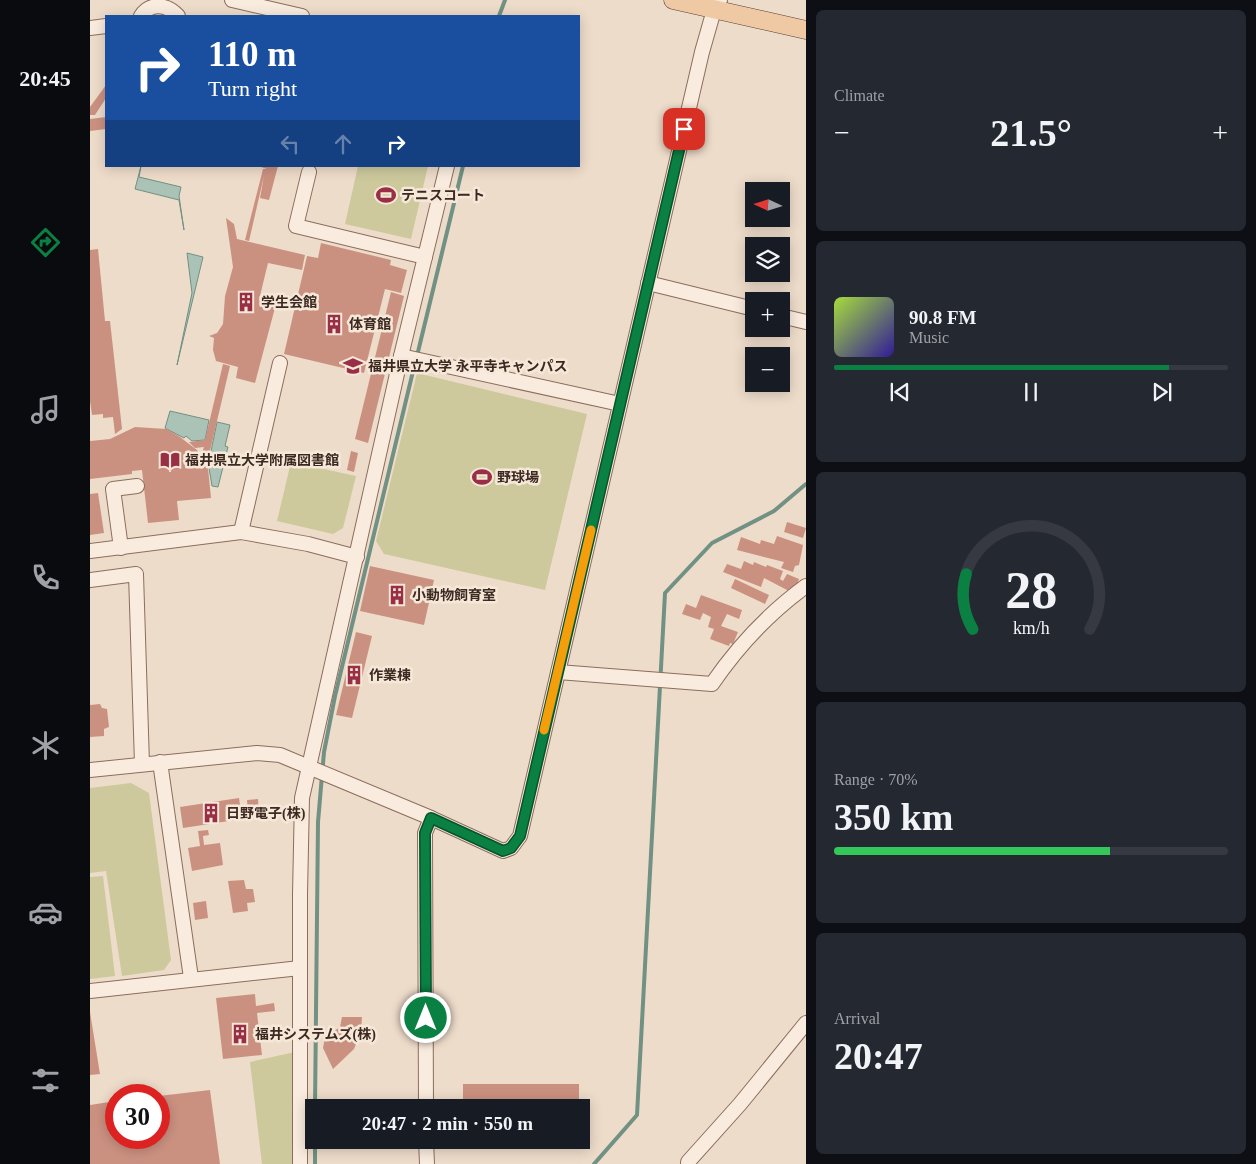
<!DOCTYPE html>
<meta charset="utf-8">
<style>
body{margin:0;font-family:"Times New Roman","Noto Sans JP",serif;background:#242831;color:#f1f3f6;height:100vh;display:flex;flex-direction:column;font-size:19px;white-space:nowrap}
*{box-sizing:border-box;margin:0}
p{font-size:16px;color:#9ea1a6}
.icon{flex:none;width:28px;height:28px;fill:none;stroke:currentColor;stroke-width:2;stroke-linecap:round;stroke-linejoin:round}
.map{position:relative;flex:1;overflow:hidden}
.panel{display:flex;flex-direction:column;gap:10px;padding:10px;background:#0d0f14;width:450px}
.panel>*{flex:none}
.hud{position:absolute;left:15px;top:15px;width:475px;height:152px;border-radius:0px;box-shadow:0 2px 12px #0003;background:#1a4fa0;color:#fff;overflow:hidden}
.needle{width:32px;rotate:274deg}
.buttons{position:absolute;left:655px;top:182px;display:grid;gap:10px}
.buttons a{display:grid;place-items:center;width:45px;height:45px;border-radius:0px;background:#171b24;box-shadow:0 2px 12px #0003;font-size:25px}
.speed{position:absolute;left:15px;top:1084px;display:flex;gap:10px;font-size:25px;font-weight:700;text-align:center}
.speed>*{display:grid;place-content:center;width:65px;height:65px;border-radius:50%;background:#171b24;box-shadow:0 2px 12px #0003;line-height:1}
.speed .limit{border:8px solid #d22;background:#fff;color:#111}
.pin{position:absolute;display:grid;place-items:center;width:42px;height:42px;color:#fff;margin:-21px;border-radius:10px;box-shadow:0 2px 8px #0006}
.me{position:absolute;width:55px;margin:-28px;rotate:0deg;stroke-linejoin:round;filter:drop-shadow(0 0 4px #0008)}
.turn{display:flex;align-items:center;gap:18px;height:105px;padding:0 20px;font-size:22px}
.turn .icon{width:65px;height:65px;stroke-width:2.5}
.turn b{display:block;font-size:35px;line-height:42px}
.lanes{display:flex;align-items:center;height:48px;padding:0 20px;background:#0003;justify-content:center;gap:25px;direction:ltr}
.lanes .off{opacity:.35}
.big{font-size:38px;font-weight:600;line-height:1.1}
.panel .widget{flex:1;display:flex;flex-direction:column;justify-content:center;gap:8px;min-width:0;padding:0 18px;border-radius:8px;background:#242831}
.panel .dial{align-items:center;gap:0}
.dial svg{height:130px;overflow:visible;fill:none;stroke:#363941;stroke-width:7;stroke-linecap:round;text-anchor:middle}
.dial text{fill:#f1f3f6;stroke:none}
.song{display:flex;align-items:center;gap:15px}
.cover{width:60px;height:60px;border-radius:8px;background:linear-gradient(135deg,hsl(80 70% 55%),hsl(250 70% 35%))}
.played{height:5px;border-radius:2px;background:linear-gradient(90deg,#0b8043 85%,#363941 85%)}
.keys{display:flex;justify-content:space-around;direction:ltr}
.heat{display:flex;justify-content:space-between;align-items:center;font-size:28px;direction:ltr}
.charge{height:8px;border-radius:4px;background:linear-gradient(90deg,#34c759 70%,#363941 0)}
.trip{position:absolute;left:215px;top:1099px;width:285px;height:50px;border-radius:0px;background:#171b24;box-shadow:0 2px 12px #0003;font-weight:600;line-height:50px;text-align:center}
main{display:flex;flex:1;min-height:0}
.tabs{display:flex;flex-direction:column;width:90px;justify-content:space-around;align-items:center;background:#090b0e;color:#9ea1a6}
.tabs .icon{width:35px;height:35px}
.tabs .on{color:#0b8043}
.tabs b{font-size:22px;color:#f1f3f6}
.map>svg:first-child{display:block}
.green{fill:#cdc99d}
.water{fill:#aac3b6;stroke:#709183}
.lines{fill:none;stroke-linecap:round;stroke-linejoin:round}
.stream{stroke:#709183;stroke-width:4}
.building{fill:#cb9180}
.minor-casing{stroke:#8b6d5e;stroke-width:16}
.major-casing{stroke:#593c32;stroke-width:19}
.minor{stroke:#f9ebdd;stroke-width:14}
.major{stroke:#efc9a3;stroke-width:18}
.route-casing{stroke:#07532c;stroke-width:12}
.route{stroke:#0b8043;stroke-width:9}
.slow{stroke:#f59e0b;stroke-width:9}
.labels{text-anchor:middle;stroke-width:5;stroke-linejoin:round;paint-order:stroke}
.poi-label{font-size:14px;font-weight:bold;fill:#3c2921;stroke:#f6e8d9;text-anchor:start}
</style>
<main>
<nav class="tabs">
<b>20:45</b>
<svg class="icon on" aria-label="directions" viewBox="0 0 24 24"><path d="M12 3l9 9-9 9-9-9zM9 14v-3h6M13 9l2 2-2 2"/></svg>
<svg class="icon" aria-label="music" viewBox="0 0 24 24"><path d="M9 18V5l10-2v13"/><circle cx="6" cy="18" r="3"/><circle cx="16" cy="16" r="3"/></svg>
<svg class="icon" aria-label="phone" viewBox="0 0 24 24"><path d="M5 4h4l2 5-3 2q2 4 5 5l2-3 5 2v4C11 20 4 13 5 4z"/></svg>
<svg class="icon" aria-label="climate" viewBox="0 0 24 24"><path d="M12 3v18M4 7l16 10M4 17L20 7"/></svg>
<svg class="icon" aria-label="car" viewBox="0 0 24 24"><path d="M5 17H2v-5l4-1 3-4h7l3 4 3 1v5h-3M9 17h6M6 11h13"/><circle cx="7" cy="17" r="2"/><circle cx="17" cy="17" r="2"/></svg>
<svg class="icon" aria-label="filters" viewBox="0 0 24 24"><path d="M4 7h16M4 17h16"/><circle cx="9" cy="7" r="2"/><circle cx="15" cy="17" r="2"/></svg>
</nav>
<div class="map">
<svg width="716" height="1164" viewBox="0 0 716 1164">
<rect width="100%" height="100%" fill="#eedcca"/>
<g class="green">
<polygon points="268,166 338,166 321,239 255,224"/>
<polygon points="327,373 497,414 455,590 294,554 286,541"/>
<polygon points="201,462 266,476 253,528 243,534 187,521"/>
<polygon points="41,783 59,793 81,960 74,970 32,976 16,871 0,873 0,788"/>
<polygon points="13,876 25,976 0,979 0,877"/>
<polygon points="205,1052 203,1164 172,1164 160,1062"/>
</g>
<g class="water">
<polygon points="51,166 49,177 91,187 89,196 94,230 89,200 45,189"/>
<polygon points="97,253 113,257 87,365 102,293"/>
<polygon points="80,411 119,420 115,440 102,441 96,436 94,438 75,428"/>
<polygon points="127,422 140,425 135,446 138,447 128,487 122,486 119,468 111,453 120,456"/>
</g>
<g class="lines">
<g class="stream">
<polyline points="409,16 415,0"/>
<polyline points="327,356 373,166"/>
<polyline points="225,1108 228,822 234,752 245,696 325,363"/>
<polyline points="225,1164 225,1140"/>
<polyline points="504,1164 547,1115 575,593 622,543 684,511 716,484"/>
</g>
</g>
<g class="building">
<polygon points="16,85 16,98 5,115 0,115 0,107"/>
<polygon points="16,117 16,129 0,131 0,119"/>
<polygon points="168,166 188,166 179,200 170,198 174,176 159,241 155,240 173,169 177,169"/>
<polygon points="136,218 144,224 147,239 215,255 212,270 178,263 169,300 186,304 165,383 146,378 148,367 126,361 123,350 124,338 119,336 127,333 133,324 135,296 143,267"/>
<polygon points="231,243 301,260 300,265 317,270 311,293 295,289 274,373 194,354 217,256 228,258"/>
<polygon points="8,249 15,321 20,321 32,429 25,434 23,417 13,418 13,414 2,415 0,401 0,250"/>
<polygon points="301,292 314,296 278,443 265,439"/>
<polygon points="133,364 140,366 119,455 112,453 114,447 105,448 99,442 115,440"/>
<polygon points="45,427 77,429 90,437 107,450 118,468 121,498 87,501 89,520 58,523 52,470 42,471 42,474 0,479 0,441 20,439"/>
<polygon points="261,451 268,453 264,472 257,470"/>
<polygon points="8,493 14,533 0,535 0,494"/>
<polygon points="697,522 716,528 713,538 694,532"/>
<polygon points="687,536 713,545 709,565 705,566 703,572 691,568 694,562 647,550 651,537 670,544 671,540 684,544"/>
<polygon points="654,561 663,565 664,562 676,567 677,565 693,571 690,579 693,581 697,574 709,579 707,585 699,591 674,578 671,587 633,572 637,564 651,569"/>
<polygon points="280,566 344,580 334,625 270,611"/>
<polygon points="645,579 679,595 675,604 641,588"/>
<polygon points="611,595 652,610 649,619 637,614 631,626 648,632 643,644 640,643 639,646 620,639 624,629 618,627 621,617 613,613 610,620 592,614 596,604 606,608"/>
<polygon points="266,632 282,636 262,718 246,715"/>
<polygon points="10,704 12,708 17,709 19,727 14,729 14,736 0,737 0,705"/>
<polygon points="149,798 152,819 93,828 90,807"/>
<polygon points="168,799 169,816 158,816 157,800"/>
<polygon points="118,830 119,835 113,836 114,845 130,843 133,865 102,871 98,848 110,846 108,831"/>
<polygon points="154,880 156,889 163,889 165,902 157,903 158,911 143,913 138,881"/>
<polygon points="116,901 118,918 105,920 103,903"/>
<polygon points="165,994 166,1006 184,1003 185,1011 167,1013 172,1055 133,1059 126,998"/>
<polygon points="0,1012 10,1074 0,1075"/>
<polygon points="252,1017 272,1017 271,1032 264,1049 243,1069 233,1048 236,1032 243,1032 250,1027"/>
<rect x="373" y="1084" width="116" height="20"/>
<polygon points="120,1090 130,1164 0,1164 0,1105 26,1101 26,1138 69,1138 69,1096"/>
</g>
<g class="lines">
<defs>
<g id="minor">
<polyline points="142,0 212,16"/>
<path d="M51,16c9,-14 26,-12 37,0"/>
<polyline points="0,28 16,26"/>
<polyline points="219,172 206,226 335,257"/>
<polyline points="558,283 664,309"/>
<polyline points="691,316 716,322"/>
<polyline points="311,356 530,404"/>
<polyline points="151,532 190,363"/>
<polyline points="31,548 23,489 47,486"/>
<polyline points="0,551 151,532 218,544 267,557"/>
<polyline points="0,580 46,574 52,764"/>
<path d="M468,672l154,12c26,-38 57,-71 94,-98"/>
<polyline points="70,762 101,978"/>
<polyline points="0,770 167,753 190,755 341,818 335,833 336,1108"/>
<polyline points="341,818 413,851 421,848 430,836 612,52 624,10 630,0"/>
<polyline points="0,991 210,968"/>
<polyline points="336,1140 337,1164"/>
<polyline points="598,1162 650,1104 716,1023"/>
<polyline points="210,1164 210,894 212,798 311,356 357,166"/>
</g>
<polyline id="major" points="583,0 716,30"/>
</defs>
<use href="#minor" class="minor-casing"/>
<use href="#major" class="major-casing"/>
<use href="#minor" class="minor"/>
<use href="#major" class="major"/>
</g>
<g class="lines">
<defs>
<polyline id="route" points="336,1018 335,833 341,818 413,851 421,848 430,836 594,129"/>
</defs>
<use href="#route" class="route-casing"/>
<use href="#route" class="route"/>
<polyline class="slow" points="454,730 501,530"/>
</g>
<defs>
<symbol id="stadium-bare" viewBox="-9 -9 18 18"><path d="M0-5a6.5 5 0 1 0 0 10a6.5 5 0 1 0 0-10ZM-3.5-1.8h7v3.6h-7Z" fill="#992f45" stroke="#f6e8d9" stroke-width="2.5" paint-order="stroke"/></symbol>
<symbol id="building-bare" viewBox="-9 -9 18 18"><path d="M-4-6H4V6H1V3H-1V6H-4ZM-2.5-4.3h1.7v1.8h-1.7ZM.8-4.3h1.7v1.8H.8ZM-2.5-1h1.7V.8h-1.7ZM.8-1h1.7V.8H.8Z" fill="#992f45" stroke="#f6e8d9" stroke-width="2.5" paint-order="stroke"/></symbol>
<symbol id="university-bare" viewBox="-9 -9 18 18"><path d="M0-5L7-2L0 1L-7-2ZM-4 1L0 2.5L4 1V4Q0 6-4 4Z" fill="#992f45" stroke="#f6e8d9" stroke-width="2.5" paint-order="stroke"/></symbol>
<symbol id="library-bare" viewBox="-9 -9 18 18"><path d="M-6-4Q-3-5.5-.7-3.5V5Q-3 3-6 4ZM6-4Q3-5.5 .7-3.5V5Q3 3 6 4Z" fill="#992f45" stroke="#f6e8d9" stroke-width="2.5" paint-order="stroke"/></symbol>
</defs>
<g fill-rule="evenodd">
<use href="#stadium-bare" x="282" y="181" width="28" height="28"/>
<use href="#building-bare" x="142" y="288" width="28" height="28"/>
<use href="#building-bare" x="230" y="310" width="28" height="28"/>
<use href="#university-bare" x="249" y="352" width="28" height="28"/>
<use href="#library-bare" x="66" y="446" width="28" height="28"/>
<use href="#stadium-bare" x="378" y="463" width="28" height="28"/>
<use href="#building-bare" x="293" y="581" width="28" height="28"/>
<use href="#building-bare" x="250" y="661" width="28" height="28"/>
<use href="#building-bare" x="107" y="799" width="28" height="28"/>
<use href="#building-bare" x="136" y="1020" width="28" height="28"/>
</g>
<g class="labels">
<g class="poi-label">
<text x="311" y="200">テニスコート</text>
<text x="171" y="307">学生会館</text>
<text x="259" y="329">体育館</text>
<text x="278" y="371">福井県立大学 永平寺キャンパス</text>
<text x="95" y="465">福井県立大学附属図書館</text>
<text x="407" y="482">野球場</text>
<text x="322" y="600">小動物飼育室</text>
<text x="279" y="680">作業棟</text>
<text x="136" y="818">日野電子(株)</text>
<text x="165" y="1039">福井システムズ(株)</text>
</g>
</g>
</svg>
<div class="buttons">
<a><svg class="needle" viewBox="-14 -14 28 28"><path d="M0-13l5 13h-10z" fill="#e53935"/><path d="M0 13l5-13h-10z" fill="#9ea1a6"/></svg></a>
<a><svg class="icon" aria-label="layers" viewBox="0 0 24 24"><path d="M12 4l9 5-9 5-9-5zM3 14l9 5 9-5"/></svg></a>
<a>+</a>
<a>−</a>
</div>
<div class="speed"><div class="limit">30</div></div>
<div class="pin" style="left:594px;top:129px;background:#d93025"><svg class="icon" aria-label="arrive" viewBox="0 0 24 24"><path d="M6 21V4h12l-3 4 3 4H6"/></svg></div>
<svg class="me" style="left:336px;top:1018px" viewBox="-20 -20 40 40"><circle r="17" fill="#0b8043" stroke="#fff" stroke-width="3"/><path d="M0-11L8 9 0 5-8 9z" fill="#fff"/></svg>
<div class="trip">20:47 · 2 min · 550 m</div>
<div class="hud">
<div class="turn"><svg class="icon" aria-label="right" viewBox="0 0 24 24"><path d="M7 20v-9h11M14 6l5 5-5 5"/></svg><div><b>110 m</b>Turn right</div></div>
<div class="lanes"><svg class="icon off" aria-label="left" viewBox="0 0 24 24"><path d="M17 20v-9H6M10 6l-5 5 5 5"/></svg><svg class="icon off" aria-label="ahead" viewBox="0 0 24 24"><path d="M12 20V5M6 11l6-6 6 6"/></svg><svg class="icon" aria-label="right" viewBox="0 0 24 24"><path d="M7 20v-9h11M14 6l5 5-5 5"/></svg></div>
</div>
</div>
<section class="panel">
<div class="widget"><p>Climate</p>
<div class="heat"><a>−</a><b class="big">21.5°</b><a>+</a></div>
</div>
<div class="widget">
<div class="song"><i class="cover"></i><div><b>90.8 FM</b><p>Music</p></div></div>
<div class="played"></div>
<div class="keys"><svg class="icon" aria-label="previous" viewBox="0 0 24 24"><path d="M18 5L8 12l10 7zM5 5v14"/></svg><svg class="icon" aria-label="pause" viewBox="0 0 24 24"><path d="M8 5v14M16 5v14"/></svg><svg class="icon" aria-label="next" viewBox="0 0 24 24"><path d="M6 5l10 7-10 7zM19 5v14"/></svg></div>
</div>
<div class="widget dial"><svg viewBox="0 0 100 80">
<path d="M14 69A42 42 0 1 1 86 69"/>
<path d="M14 69A42 42 0 0 1 10 35" stroke="#0b8043"/>
<text x="50" y="56" font-size="32" font-weight="700">28</text>
<text x="50" y="72" font-size="11">km/h</text>
</svg></div>
<div class="widget"><p>Range · 70%</p><b class="big">350 km</b><div class="charge"></div></div>
<div class="widget"><p>Arrival</p><b class="big">20:47</b></div>
</section>
</main>
